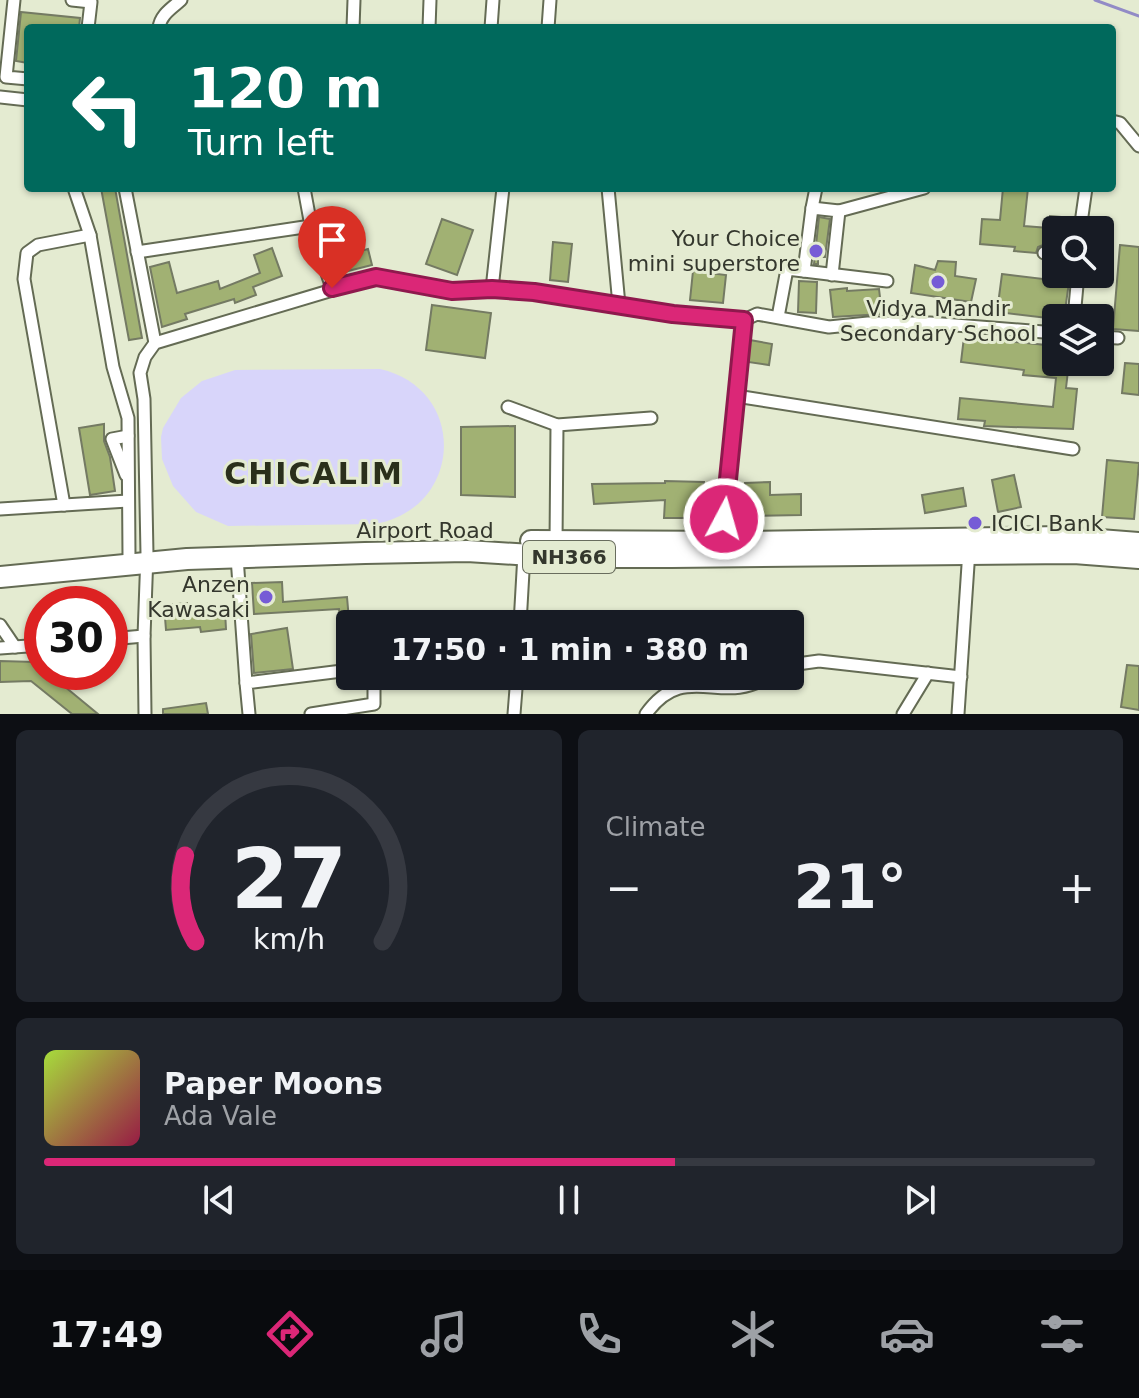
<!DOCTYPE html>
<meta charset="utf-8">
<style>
body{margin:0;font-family:"DejaVu Sans",sans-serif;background:#20242c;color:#f1f3f6;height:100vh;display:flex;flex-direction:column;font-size:30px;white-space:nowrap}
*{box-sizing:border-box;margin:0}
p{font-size:26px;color:#9ea1a6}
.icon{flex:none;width:44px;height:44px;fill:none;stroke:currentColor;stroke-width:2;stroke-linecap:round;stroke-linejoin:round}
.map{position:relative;height:714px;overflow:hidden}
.panel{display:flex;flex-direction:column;gap:16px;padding:16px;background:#0d0f14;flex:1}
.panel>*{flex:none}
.top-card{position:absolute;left:24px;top:24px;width:1092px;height:168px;border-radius:8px;box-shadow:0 2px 6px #0004;background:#00695c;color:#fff;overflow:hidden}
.controls{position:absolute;left:1042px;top:216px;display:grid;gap:16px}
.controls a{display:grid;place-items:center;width:72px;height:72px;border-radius:8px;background:#171b24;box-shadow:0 2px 6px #0004;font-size:40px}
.speed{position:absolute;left:24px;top:586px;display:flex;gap:16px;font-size:40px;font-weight:700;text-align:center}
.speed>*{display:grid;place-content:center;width:104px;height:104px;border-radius:50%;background:#171b24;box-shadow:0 2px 6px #0004;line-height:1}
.speed .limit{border:12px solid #d22;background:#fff;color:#111}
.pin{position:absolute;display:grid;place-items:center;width:68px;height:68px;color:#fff;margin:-82px -34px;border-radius:50% 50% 50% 0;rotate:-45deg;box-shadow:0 0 8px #0007}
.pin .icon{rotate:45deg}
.me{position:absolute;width:88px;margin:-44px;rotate:6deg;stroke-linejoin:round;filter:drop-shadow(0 0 6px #0008)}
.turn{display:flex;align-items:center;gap:28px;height:168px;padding:0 32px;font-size:36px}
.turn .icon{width:104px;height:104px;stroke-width:2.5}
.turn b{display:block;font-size:56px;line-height:68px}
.big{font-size:60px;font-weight:700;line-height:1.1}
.panel .tile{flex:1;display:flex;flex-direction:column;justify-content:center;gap:12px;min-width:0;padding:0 28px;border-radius:12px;background:#20242c}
.panel .dial{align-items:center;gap:0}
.dial svg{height:208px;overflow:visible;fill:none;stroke:#363941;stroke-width:7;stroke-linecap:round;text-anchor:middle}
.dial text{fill:#f1f3f6;stroke:none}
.song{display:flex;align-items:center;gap:24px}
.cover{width:96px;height:96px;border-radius:12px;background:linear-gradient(135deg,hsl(80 70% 55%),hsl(340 70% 35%))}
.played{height:8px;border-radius:4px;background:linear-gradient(90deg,#db2777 60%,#363941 60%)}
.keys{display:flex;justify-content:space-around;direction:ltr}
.heat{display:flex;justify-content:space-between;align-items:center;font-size:44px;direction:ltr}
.panel .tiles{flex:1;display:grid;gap:16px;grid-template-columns:1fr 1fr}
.tile:last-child{grid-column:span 2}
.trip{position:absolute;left:336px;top:610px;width:468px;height:80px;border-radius:8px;background:#171b24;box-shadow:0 2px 6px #0004;font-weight:700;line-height:80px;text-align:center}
.menu{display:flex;height:128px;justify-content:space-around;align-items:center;background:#090b0e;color:#9ea1a6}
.menu .icon{width:56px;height:56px}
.menu .selected{color:#db2777}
.menu b{font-size:36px;color:#f1f3f6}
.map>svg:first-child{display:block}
.green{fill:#d8d5fa}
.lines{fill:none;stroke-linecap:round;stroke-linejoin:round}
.stream{stroke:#928bc6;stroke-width:3}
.building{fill:#a1b173;stroke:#747a63;stroke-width:2}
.street-casing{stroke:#646b54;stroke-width:15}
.highway-casing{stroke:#646b54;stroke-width:24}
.street{stroke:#fff;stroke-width:11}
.highway{stroke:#fff;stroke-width:20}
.route-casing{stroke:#8e194d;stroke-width:20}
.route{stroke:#db2777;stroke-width:14}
.poi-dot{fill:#765cd6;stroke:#e4ebd1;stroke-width:3}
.labels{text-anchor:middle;stroke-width:6;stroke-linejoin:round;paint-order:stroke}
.shield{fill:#e4ebd1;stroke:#696d5e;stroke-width:2}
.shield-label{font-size:20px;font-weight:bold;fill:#34372d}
.poi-label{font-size:22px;fill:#34372d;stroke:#e4ebd1;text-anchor:end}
.street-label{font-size:22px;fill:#34372d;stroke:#e4ebd1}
.district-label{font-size:30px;font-weight:bold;letter-spacing:2px;fill:#2a2f1b;stroke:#e4ebd1}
</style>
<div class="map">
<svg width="1139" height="714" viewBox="0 0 1139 714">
<rect width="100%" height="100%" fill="#e4ebd1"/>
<path class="green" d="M380,369c88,20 84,139 -5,155l-147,2 -32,-14 -23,-26 -11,-27 -1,-22 2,-9 18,-30 21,-17 33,-11z"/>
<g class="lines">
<polyline class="stream" points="1095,0 1139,16"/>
</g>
<g class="building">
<polygon points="21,12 80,18 79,28 28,28 28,63 16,61"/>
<polygon points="101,188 115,188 142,338 129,340"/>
<polygon points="1003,188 1028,188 1024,226 1049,228 1050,216 1073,218 1072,230 1056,230 1056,240 1043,239 1043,245 1038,247 1036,253 1014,251 1015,247 980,244 982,219 1000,220"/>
<polygon points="819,217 830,219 825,257 818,257 818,264 814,264"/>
<polygon points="442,219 473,230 457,275 426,264"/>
<polygon points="553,242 572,244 568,282 550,280"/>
<polygon points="1120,245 1139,247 1139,331 1113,329"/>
<polygon points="272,248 282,276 253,287 256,295 235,303 234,299 185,314 187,319 162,327 150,267 169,262 177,293 218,281 220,289 260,273 254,255"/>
<polygon points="368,249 372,265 336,274 331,259"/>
<polygon points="938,261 956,262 955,276 976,279 971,302 911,293 915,265 935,270"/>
<polygon points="693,271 726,275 723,303 690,300"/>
<polygon points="1002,274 1069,282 1064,318 1056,319 997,312"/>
<polygon points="799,281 817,282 816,313 798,312"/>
<polygon points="847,288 847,291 879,289 882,314 833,317 830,290"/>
<polygon points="432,305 491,313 485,358 426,350"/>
<polygon points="964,337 1056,346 1056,362 1069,362 1066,388 1077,389 1073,429 984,426 985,421 958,419 960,398 1053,407 1056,378 1023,375 1024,370 961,362"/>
<polygon points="750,340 772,344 769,365 748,362"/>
<polygon points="1125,363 1139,364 1139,395 1122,393"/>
<polygon points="104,424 104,441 110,457 115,491 90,495 79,428"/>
<polygon points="515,426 515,497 461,495 461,427"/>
<polygon points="1107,460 1139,463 1134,519 1102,517"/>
<polygon points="1014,475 1021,507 998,512 992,480"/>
<polygon points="665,481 704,482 703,518 664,518 665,500 594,504 592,484 665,483"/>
<polygon points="770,482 770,495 801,494 801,515 745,516 745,483"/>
<polygon points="963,488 966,506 925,513 922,495"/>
<polygon points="282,582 283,602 347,597 349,620 340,620 339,609 254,614 252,583"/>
<polygon points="187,603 188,614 225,611 226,629 201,632 200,627 166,630 164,605"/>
<polygon points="287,628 293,669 254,673 251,634"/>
<polygon points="0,661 35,662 42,667 42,672 47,672 98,714 72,714 31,681 0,682"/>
<polygon points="1127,665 1139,666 1139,710 1121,707"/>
<polygon points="206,703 208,714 163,714 163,709"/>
</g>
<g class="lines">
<defs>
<g id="street">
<polyline points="14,0 6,77 28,79"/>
<polyline points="72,0 91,2 88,28"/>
<path d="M159,28c1,-13 13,-20 22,-28"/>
<polyline points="353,28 354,0"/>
<polyline points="429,28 430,0"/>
<polyline points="491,28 493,0"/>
<polyline points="548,28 550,0"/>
<polyline points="0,97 28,100"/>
<polyline points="1112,121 1120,123 1139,146"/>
<polyline points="74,188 90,235 113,367 128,418 129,556"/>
<polyline points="125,188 155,343"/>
<polyline points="304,188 311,226 332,288"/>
<polyline points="608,188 619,305"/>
<polyline points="812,208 816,188"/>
<polyline points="839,211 924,188"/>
<polyline points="1080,230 1086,188"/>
<polyline points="137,252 311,226"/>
<polyline points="1044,253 1056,255"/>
<polyline points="804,271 812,208 839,211 832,275"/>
<polyline points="492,289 503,188"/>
<polyline points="778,317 787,269 887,281"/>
<polyline points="1074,318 1078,274"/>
<polyline points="1100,337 1118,338"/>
<polyline points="736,396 1073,449"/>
<polyline points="508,407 557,425 651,418"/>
<polyline points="126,475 112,439 128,436"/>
<polyline points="64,505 24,279 27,253 38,245 90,235"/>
<polyline points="0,509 128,501"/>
<polyline points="721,542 744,320 757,314 829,327 868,323 930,323 1056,333"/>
<polyline points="556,544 557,425"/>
<polyline points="237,557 246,683"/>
<polyline points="520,624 524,554"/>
<polyline points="0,625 15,647"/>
<polyline points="110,639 144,636"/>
<polyline points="0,648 42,645"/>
<polyline points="790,665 819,661 961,677"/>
<polyline points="145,714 144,636 147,554 144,399 140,373 145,357 155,343 376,277 452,291 492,289 534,292 673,314 744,320"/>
<polyline points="249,714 246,683 350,670"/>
<polyline points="311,714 374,704 374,676"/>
<polyline points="514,714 517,676"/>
<path d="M646,714c39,-55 76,-6 123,-38"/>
<polyline points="903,714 928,673"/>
<polyline points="958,714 969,550"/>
</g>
<g id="highway">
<polyline points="531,541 748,542 1061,537 1139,543"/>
<polyline points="0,577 187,559 365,553 467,551 564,557 672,557 1074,553 1139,558"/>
</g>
</defs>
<use href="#street" class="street-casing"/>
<use href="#highway" class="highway-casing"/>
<use href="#street" class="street"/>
<use href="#highway" class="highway"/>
</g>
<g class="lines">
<defs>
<polyline id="route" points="332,288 376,277 452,291 492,289 534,292 673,314 744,320 724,519"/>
</defs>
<use href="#route" class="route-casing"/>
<use href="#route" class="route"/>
</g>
<g class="poi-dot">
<circle cx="816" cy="251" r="8"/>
<circle cx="938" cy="282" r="8"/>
<circle cx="975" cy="523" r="8"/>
<circle cx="266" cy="597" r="8"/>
</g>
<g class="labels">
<rect class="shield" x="523" y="541" width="92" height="32" rx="6"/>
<g class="shield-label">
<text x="569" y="564">NH366</text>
</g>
<g class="poi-label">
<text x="800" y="246">Your Choice<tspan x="800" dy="25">mini superstore</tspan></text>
<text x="938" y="316" text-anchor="middle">Vidya Mandir<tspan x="938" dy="25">Secondary School</tspan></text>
<text x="991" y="531" text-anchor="start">ICICI Bank</text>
<text x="250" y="592">Anzen<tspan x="250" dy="25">Kawasaki</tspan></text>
</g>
<g class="street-label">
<text x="425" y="538">Airport Road</text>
</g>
<g class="district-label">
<text x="314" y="484">CHICALIM</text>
</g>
</g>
</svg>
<div class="controls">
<a><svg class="icon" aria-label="search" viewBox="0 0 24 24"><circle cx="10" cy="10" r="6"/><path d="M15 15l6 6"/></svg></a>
<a><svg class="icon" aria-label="layers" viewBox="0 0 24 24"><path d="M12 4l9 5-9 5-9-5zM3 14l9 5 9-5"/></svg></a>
</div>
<div class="speed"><div class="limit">30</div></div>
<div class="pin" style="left:332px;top:288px;background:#d93025"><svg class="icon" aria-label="arrive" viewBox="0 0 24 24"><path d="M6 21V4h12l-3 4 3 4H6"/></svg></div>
<svg class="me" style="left:724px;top:519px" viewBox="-20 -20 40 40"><circle r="17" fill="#db2777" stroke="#fff" stroke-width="3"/><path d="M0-11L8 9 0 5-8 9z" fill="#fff"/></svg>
<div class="trip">17:50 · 1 min · 380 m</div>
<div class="top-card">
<div class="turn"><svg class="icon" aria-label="left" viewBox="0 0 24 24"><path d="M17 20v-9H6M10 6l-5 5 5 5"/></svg><div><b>120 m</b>Turn left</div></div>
</div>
</div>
<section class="panel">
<div class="tiles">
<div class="tile dial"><svg viewBox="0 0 100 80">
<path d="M14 69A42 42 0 1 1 86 69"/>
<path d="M14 69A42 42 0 0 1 10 36" stroke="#db2777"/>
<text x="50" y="56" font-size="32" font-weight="700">27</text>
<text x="50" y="72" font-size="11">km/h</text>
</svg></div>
<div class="tile"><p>Climate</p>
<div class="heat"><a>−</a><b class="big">21°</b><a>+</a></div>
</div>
<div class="tile">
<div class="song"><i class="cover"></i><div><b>Paper Moons</b><p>Ada Vale</p></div></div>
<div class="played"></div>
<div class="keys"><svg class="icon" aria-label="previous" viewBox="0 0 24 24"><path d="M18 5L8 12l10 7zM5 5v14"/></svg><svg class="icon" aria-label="pause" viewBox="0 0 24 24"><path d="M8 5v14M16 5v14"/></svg><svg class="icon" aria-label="next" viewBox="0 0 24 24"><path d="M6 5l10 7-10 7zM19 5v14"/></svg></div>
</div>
</div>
</section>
<nav class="menu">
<b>17:49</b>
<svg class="icon selected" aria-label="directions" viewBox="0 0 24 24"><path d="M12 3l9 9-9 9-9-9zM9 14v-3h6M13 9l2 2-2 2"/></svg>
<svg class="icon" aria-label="music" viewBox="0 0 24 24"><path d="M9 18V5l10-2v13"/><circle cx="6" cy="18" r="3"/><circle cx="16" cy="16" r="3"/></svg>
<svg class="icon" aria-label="phone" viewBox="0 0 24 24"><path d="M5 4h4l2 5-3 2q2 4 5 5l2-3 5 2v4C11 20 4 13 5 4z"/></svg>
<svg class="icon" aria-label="climate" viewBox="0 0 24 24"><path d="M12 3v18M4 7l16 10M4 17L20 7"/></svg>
<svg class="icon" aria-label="car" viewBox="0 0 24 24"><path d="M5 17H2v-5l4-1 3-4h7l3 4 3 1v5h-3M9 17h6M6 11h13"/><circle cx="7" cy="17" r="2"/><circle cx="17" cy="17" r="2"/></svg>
<svg class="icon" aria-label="filters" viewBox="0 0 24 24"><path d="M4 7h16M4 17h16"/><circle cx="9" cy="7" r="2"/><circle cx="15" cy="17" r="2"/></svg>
</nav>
